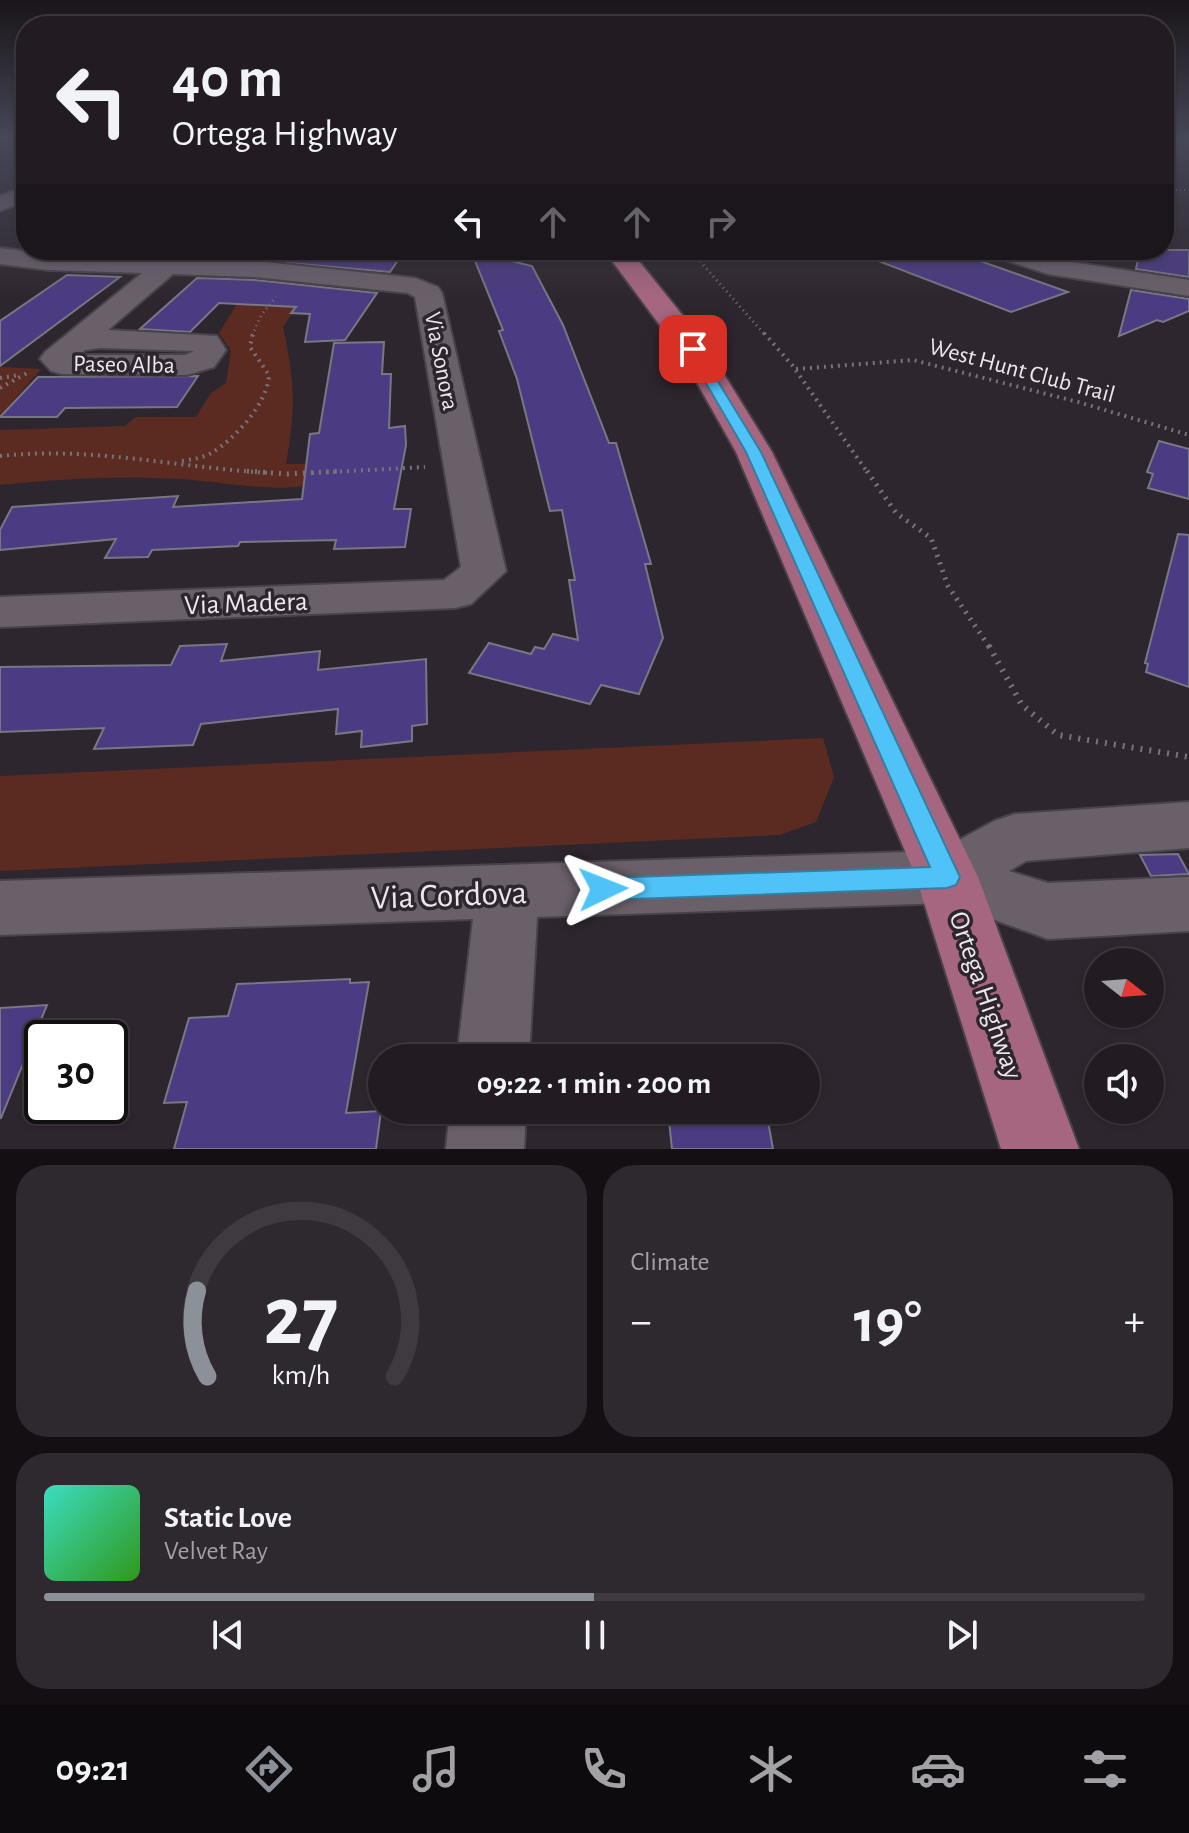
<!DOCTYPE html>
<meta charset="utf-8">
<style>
body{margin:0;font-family:"Alegreya Sans",sans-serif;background:#2e292f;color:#f1f3f6;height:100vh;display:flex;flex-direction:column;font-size:30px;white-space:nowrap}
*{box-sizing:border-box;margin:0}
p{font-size:26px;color:#a2a1a5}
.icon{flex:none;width:44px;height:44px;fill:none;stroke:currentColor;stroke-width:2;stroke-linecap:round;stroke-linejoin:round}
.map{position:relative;height:1149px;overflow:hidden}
.drawer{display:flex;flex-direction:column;gap:16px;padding:16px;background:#130f13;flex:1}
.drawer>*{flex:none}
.banner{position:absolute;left:16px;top:16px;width:1158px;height:244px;border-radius:32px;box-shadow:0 2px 6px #0004,0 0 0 2px #3f3a40;background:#221c22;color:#f1f3f6;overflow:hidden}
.needle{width:52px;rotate:107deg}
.controls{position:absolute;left:1084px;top:948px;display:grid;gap:16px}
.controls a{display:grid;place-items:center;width:80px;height:80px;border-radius:50%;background:#221c22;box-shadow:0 2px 6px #0004,0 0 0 2px #3f3a40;font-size:40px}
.speed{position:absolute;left:24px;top:1020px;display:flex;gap:16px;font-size:40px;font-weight:700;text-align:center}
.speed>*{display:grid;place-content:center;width:104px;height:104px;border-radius:50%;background:#221c22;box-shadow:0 2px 6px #0004,0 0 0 2px #3f3a40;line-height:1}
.speed .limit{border:4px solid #111;border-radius:12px;background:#fff;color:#111}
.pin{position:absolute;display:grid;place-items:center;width:68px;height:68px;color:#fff;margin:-34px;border-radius:16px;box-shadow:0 4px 12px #0006}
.me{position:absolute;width:88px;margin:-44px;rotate:88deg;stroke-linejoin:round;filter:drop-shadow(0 0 6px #0008)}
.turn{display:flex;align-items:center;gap:28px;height:168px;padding:0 24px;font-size:36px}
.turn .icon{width:104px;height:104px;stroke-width:2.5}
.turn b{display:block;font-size:56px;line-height:68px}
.lanes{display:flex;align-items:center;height:76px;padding:0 24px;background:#0003;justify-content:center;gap:40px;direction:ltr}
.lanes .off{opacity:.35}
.big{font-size:60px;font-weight:700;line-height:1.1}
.drawer .widget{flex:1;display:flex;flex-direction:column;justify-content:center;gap:12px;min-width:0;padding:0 28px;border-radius:32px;background:#2e292f}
.drawer .dial{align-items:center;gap:0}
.dial svg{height:208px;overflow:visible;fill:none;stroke:#3f3a40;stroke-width:7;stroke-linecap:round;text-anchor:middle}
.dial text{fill:#f1f3f6;stroke:none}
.song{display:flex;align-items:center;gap:24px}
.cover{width:96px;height:96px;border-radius:12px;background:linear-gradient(135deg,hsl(170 70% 55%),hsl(110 70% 35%))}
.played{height:8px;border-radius:4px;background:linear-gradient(90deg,#8c9099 50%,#3f3a40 50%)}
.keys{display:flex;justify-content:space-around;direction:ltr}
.heat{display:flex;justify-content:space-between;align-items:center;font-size:44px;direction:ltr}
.drawer .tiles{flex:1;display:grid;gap:16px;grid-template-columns:1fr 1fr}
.widget:last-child{grid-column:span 2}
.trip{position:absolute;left:368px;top:1044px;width:452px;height:80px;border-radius:40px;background:#221c22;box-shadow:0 2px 6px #0004,0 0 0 2px #3f3a40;font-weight:700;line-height:80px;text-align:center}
.tab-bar{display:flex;height:128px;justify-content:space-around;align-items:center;background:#0e0b0e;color:#a2a1a5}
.tab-bar .icon{width:56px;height:56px}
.tab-bar .current{color:#8c9099}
.tab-bar b{font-size:36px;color:#f1f3f6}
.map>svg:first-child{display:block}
.green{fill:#5b2b22}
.building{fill:#4b3b82;stroke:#787784;stroke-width:2}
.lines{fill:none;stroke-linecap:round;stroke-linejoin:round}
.minor-casing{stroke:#4a424a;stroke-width:4}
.primary-casing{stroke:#4a424a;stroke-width:4}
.path-far4{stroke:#797279;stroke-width:2;stroke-dasharray:1 3;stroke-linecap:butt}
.path-far3{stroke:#797279;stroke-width:3;stroke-dasharray:1 4;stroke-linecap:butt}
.path-far2{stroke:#797279;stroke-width:4;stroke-dasharray:2 5;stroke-linecap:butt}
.path-far1{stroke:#797279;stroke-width:5;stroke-dasharray:2 6;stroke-linecap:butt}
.path{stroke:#797279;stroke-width:6;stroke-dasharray:2 7;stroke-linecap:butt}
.minor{fill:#6a606a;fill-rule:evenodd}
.primary{fill:#a76680;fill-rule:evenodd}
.route{fill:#4fc3f7;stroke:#337fa1;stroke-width:2}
.labels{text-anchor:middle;stroke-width:7;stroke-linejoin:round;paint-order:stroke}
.far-street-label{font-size:24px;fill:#ede7ed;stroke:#2e262e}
.street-label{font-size:28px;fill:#ede7ed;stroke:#2e262e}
.near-street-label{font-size:34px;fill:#ede7ed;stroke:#2e262e}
</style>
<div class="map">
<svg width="1189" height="1149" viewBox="0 0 1189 1149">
<rect width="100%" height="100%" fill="#2e262e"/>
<g class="green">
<path d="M264,279l54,6 -17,15 -18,27c12,56 13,80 3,137h21l5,21c-43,8 -90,-4 -134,-6 -59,-4 -119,0 -178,6v-55l125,-4 11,-9h60l15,-24 15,-10 5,-32 -12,-18 18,-29z"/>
<polygon points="0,367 41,369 0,416"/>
<polygon points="823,738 834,777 816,822 780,835 0,871 0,776"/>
</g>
<g class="building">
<polygon points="229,250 405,250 390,272 221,257"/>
<polygon points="856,250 949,250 1068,292 1011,312 855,252"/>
<polygon points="1140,250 1189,250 1189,277 1136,269"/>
<polygon points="471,251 532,266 563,325 609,443 616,443 651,564 645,564 663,638 639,694 601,685 590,704 469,673 489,643 531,654 535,647 544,649 553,634 578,640 569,580 575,580 562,510 550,511 517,379 499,331 503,330"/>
<polygon points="67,275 120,277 0,366 0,321"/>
<polygon points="197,278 255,280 377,293 345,340 305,342 310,314 291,313 296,307 219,303 190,332 140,329"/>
<polygon points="1131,290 1189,299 1189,311 1163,322 1157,320 1119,336"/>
<polygon points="384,342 382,374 391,374 389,428 405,426 406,445 394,509 411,509 405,547 334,549 336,540 240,542 238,546 152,550 148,557 105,558 116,539 0,550 0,530 12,507 178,496 173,507 302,499 310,434 319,433 334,343"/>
<polygon points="198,376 177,407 65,408 57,417 0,417 38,377"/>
<polygon points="1159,441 1189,449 1189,499 1148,488 1153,474 1147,472"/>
<polygon points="1178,534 1189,535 1189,687 1146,672 1148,664 1145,663"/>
<polygon points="227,644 221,661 320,651 318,670 426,659 427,724 412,726 412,741 361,747 362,731 336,734 338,709 201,724 193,745 94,749 104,728 0,732 0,667 171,665 180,646"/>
<polygon points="1178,854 1189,874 1151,876 1140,855"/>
<polygon points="350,979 350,983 369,982 346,1113 381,1111 376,1149 174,1149 187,1102 164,1103 189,1018 228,1016 237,984"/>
<polygon points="47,1005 1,1118 0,1118 0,1008"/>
<polygon points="766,1110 773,1149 672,1149 668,1111"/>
</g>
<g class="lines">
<defs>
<g id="minor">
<polygon points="26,186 26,201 0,211 0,196"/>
<path d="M0,248l49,6 206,7 160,17 23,9 4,6 64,278 -35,33 -16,4 -455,19v-30l444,-17 17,-13 -46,-270 -7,-4 -153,-16 -82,-3 -65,56 109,6 9,14 -12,17 -27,8 -125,-1 -11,-3 -11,-12 5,-7 97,-79 -93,-3 -49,-6zM100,348l94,3 -9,4h-105l5,-5z"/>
<polygon points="986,250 1025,250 1052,259 1189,280 1189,296 1048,274 990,255"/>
<polygon points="1189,802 1189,848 1026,861 1009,871 1048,883 1189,877 1189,931 1048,939 947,903 537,917 529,1058 457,1058 473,919 0,935 0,881 939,851 994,821 1015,814"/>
<polygon points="450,1110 526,1110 524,1149 446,1149"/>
</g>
<polygon id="primary" points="604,250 630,250 704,342 772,452 978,877 1079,1149 1001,1149 916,877 736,452 679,351"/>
</defs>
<use href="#minor" class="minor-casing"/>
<use href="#primary" class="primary-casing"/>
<polyline class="path-far4" points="1164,190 1189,190"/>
<g class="path-far3">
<polyline points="690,250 765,335"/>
<polyline points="252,335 262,314 276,297"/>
</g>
<g class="path-far2">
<polyline points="764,333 792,365 868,473"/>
<polyline points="796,369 913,360 1078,402 1189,435"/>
<polyline points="0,378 19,375"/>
<polyline points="0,388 27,373"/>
<path d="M0,456c92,-10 179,12 271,17"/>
<path d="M182,461c11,-2 22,-3 31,-9 23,-14 55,-50 56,-77l-19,-28 3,-14"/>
<polyline points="312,473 425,467"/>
</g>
<g class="path-far1">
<polyline points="247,471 287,474 341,471"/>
<polyline points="867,471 896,513 931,538 948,586 990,648"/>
</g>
<polyline class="path" points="989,646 1022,705 1058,735 1189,757"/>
<use href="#minor" class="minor"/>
<use href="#primary" class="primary"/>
</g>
<linearGradient id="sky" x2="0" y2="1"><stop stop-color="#191519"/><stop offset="0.46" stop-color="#464757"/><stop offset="1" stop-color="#464757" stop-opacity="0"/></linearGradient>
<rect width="1189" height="300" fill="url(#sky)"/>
<polygon class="route" points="688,347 697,347 761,452 960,877 956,885 947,888 603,900 594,897 590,889 594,881 603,878 930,867 746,452 686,349"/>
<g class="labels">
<g class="far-street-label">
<text transform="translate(442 361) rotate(79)" y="8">Via Sonora</text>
<text transform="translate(124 364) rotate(1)" y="8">Paseo Alba</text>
<text transform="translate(1022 370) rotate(15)" y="8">West Hunt Club Trail</text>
</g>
<g class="street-label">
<text transform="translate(246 602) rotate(-2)" y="10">Via Madera</text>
<text transform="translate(987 995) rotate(71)" y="10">Ortega Highway</text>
</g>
<g class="near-street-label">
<text transform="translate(449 894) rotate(-2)" y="12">Via Cordova</text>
</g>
</g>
</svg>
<div class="controls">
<a><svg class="needle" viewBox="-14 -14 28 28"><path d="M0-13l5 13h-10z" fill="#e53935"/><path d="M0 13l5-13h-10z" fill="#a2a1a5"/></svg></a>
<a><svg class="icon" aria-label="sound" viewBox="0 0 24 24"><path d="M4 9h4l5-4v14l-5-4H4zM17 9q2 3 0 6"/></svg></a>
</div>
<div class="speed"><div class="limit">30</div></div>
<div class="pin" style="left:693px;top:349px;background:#d93025"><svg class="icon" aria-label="arrive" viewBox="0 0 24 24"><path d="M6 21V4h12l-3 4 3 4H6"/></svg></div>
<svg class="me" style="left:603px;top:889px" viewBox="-20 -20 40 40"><path d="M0-17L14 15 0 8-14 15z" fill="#4fc3f7" stroke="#fff" stroke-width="4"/></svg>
<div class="trip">09:22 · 1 min · 200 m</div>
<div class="banner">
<div class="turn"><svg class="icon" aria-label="left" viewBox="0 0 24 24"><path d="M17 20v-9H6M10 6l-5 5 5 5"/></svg><div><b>40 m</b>Ortega Highway</div></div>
<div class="lanes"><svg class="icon" aria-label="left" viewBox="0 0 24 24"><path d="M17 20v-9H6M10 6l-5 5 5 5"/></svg><svg class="icon off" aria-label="ahead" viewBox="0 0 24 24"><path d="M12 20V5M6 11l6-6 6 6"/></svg><svg class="icon off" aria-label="ahead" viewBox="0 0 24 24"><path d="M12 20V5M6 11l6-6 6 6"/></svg><svg class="icon off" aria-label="right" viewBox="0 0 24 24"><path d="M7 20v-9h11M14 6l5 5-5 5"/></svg></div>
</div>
</div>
<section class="drawer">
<div class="tiles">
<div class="widget dial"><svg viewBox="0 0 100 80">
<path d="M14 69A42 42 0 1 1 86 69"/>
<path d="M14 69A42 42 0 0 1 10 36" stroke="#8c9099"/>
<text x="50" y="56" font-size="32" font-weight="700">27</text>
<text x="50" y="72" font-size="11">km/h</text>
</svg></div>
<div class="widget"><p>Climate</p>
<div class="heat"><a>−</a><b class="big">19°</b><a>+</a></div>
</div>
<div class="widget">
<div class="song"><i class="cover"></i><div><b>Static Love</b><p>Velvet Ray</p></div></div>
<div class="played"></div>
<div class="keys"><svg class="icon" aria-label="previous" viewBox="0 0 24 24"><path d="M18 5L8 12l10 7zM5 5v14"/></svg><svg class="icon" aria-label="pause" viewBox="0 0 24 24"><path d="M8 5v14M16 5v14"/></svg><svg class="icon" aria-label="next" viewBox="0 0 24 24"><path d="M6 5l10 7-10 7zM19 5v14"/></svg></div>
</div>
</div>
</section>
<nav class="tab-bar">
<b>09:21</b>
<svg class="icon current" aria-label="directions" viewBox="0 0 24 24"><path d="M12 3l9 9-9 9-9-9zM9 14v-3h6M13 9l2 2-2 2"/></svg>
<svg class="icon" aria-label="music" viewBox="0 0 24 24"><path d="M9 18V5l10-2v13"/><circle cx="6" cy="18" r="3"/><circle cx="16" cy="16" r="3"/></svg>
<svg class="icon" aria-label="phone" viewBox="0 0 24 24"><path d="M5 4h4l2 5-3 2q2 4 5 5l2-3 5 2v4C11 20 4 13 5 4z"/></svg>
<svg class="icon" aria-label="climate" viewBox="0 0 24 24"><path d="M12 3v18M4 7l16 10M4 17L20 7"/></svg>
<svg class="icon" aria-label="car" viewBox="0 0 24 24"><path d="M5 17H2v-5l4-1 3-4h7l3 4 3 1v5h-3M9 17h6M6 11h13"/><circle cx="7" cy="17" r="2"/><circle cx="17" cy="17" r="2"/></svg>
<svg class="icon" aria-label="filters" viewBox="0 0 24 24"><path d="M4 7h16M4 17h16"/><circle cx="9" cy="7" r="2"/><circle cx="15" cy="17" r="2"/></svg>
</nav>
